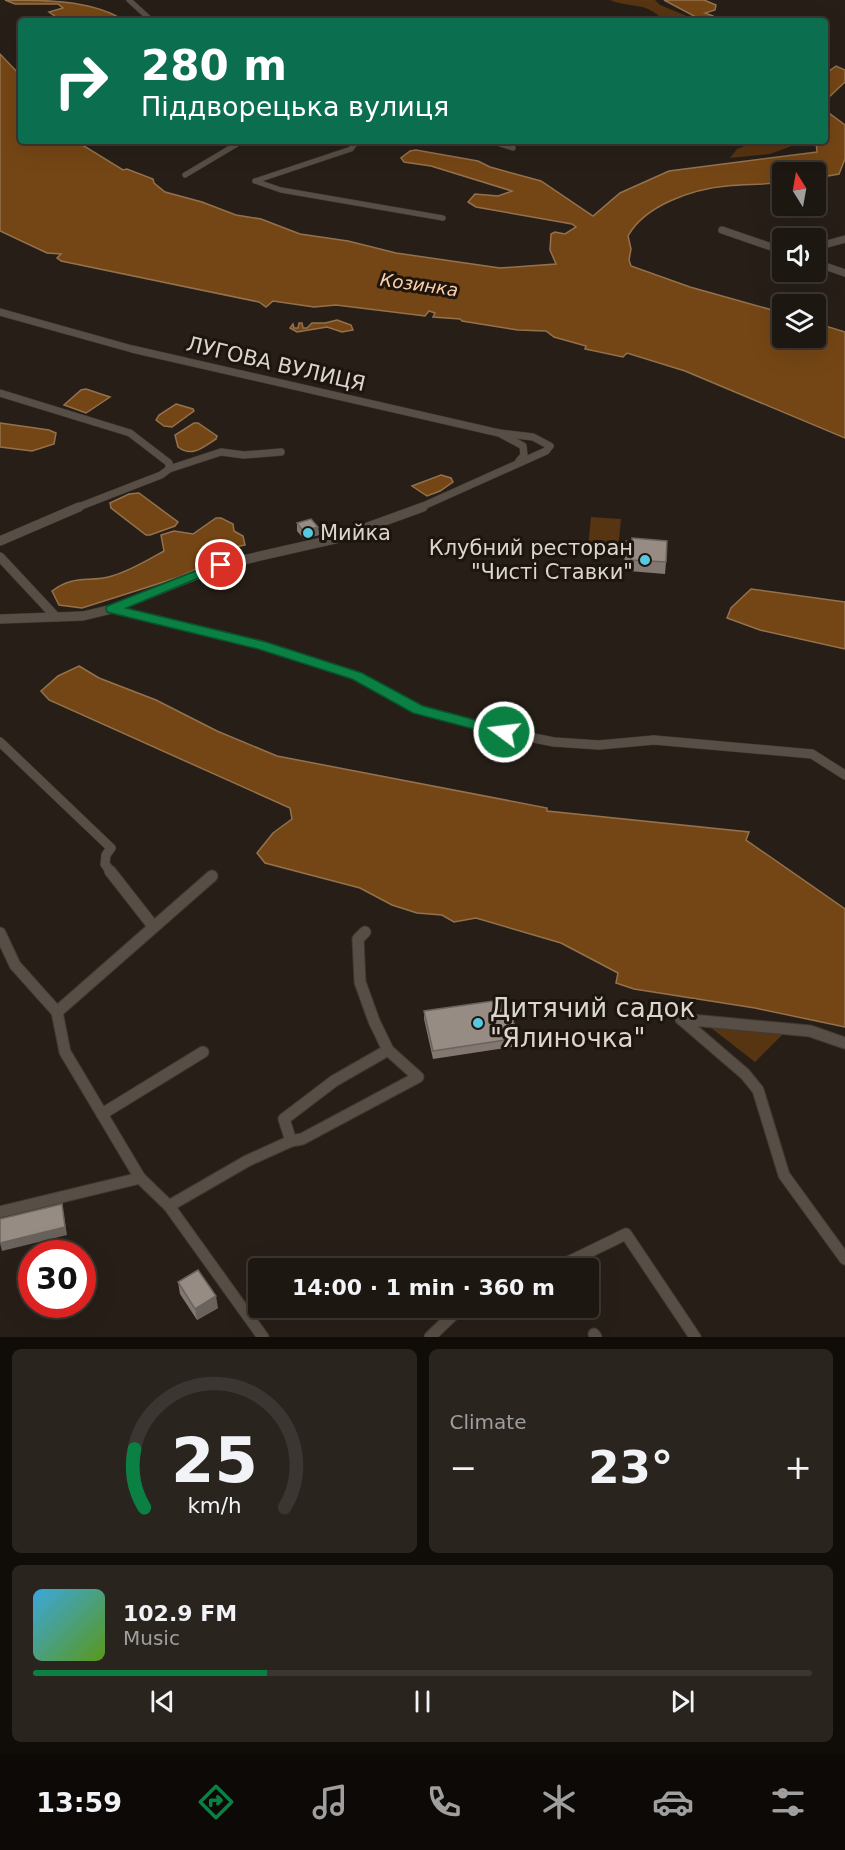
<!DOCTYPE html>
<meta charset="utf-8">
<style>
body{margin:0;font-family:"DejaVu Sans",sans-serif;background:#2a241f;color:#f1f3f6;height:100vh;display:flex;flex-direction:column;font-size:22px;white-space:nowrap}
*{box-sizing:border-box;margin:0}
p{font-size:20px;color:#a09f9f}
.icon{flex:none;width:33px;height:33px;fill:none;stroke:currentColor;stroke-width:2;stroke-linecap:round;stroke-linejoin:round}
.map{position:relative;height:1337px;overflow:hidden}
.drawer{display:flex;flex-direction:column;gap:12px;padding:12px;background:#100d09;flex:1}
.drawer>*{flex:none}
.banner{position:absolute;left:18px;top:18px;width:810px;height:126px;border-radius:6px;box-shadow:0 6px 24px #0002,0 0 0 2px #3b3631;background:#0b6e4f;color:#fff;overflow:hidden}
.needle{width:39px;rotate:349deg}
.buttons{position:absolute;left:772px;top:162px;display:grid;gap:12px}
.buttons a{display:grid;place-items:center;width:54px;height:54px;border-radius:6px;background:#1d1711;box-shadow:0 6px 24px #0002,0 0 0 2px #3b3631;font-size:30px}
.speed{position:absolute;left:18px;top:1240px;display:flex;gap:12px;font-size:30px;font-weight:700;text-align:center}
.speed>*{display:grid;place-content:center;width:78px;height:78px;border-radius:50%;background:#1d1711;box-shadow:0 6px 24px #0002,0 0 0 2px #3b3631;line-height:1}
.speed .limit{border:9px solid #d22;background:#fff;color:#111}
.pin{position:absolute;display:grid;place-items:center;width:51px;height:51px;color:#fff;margin:-26px;border:3px solid #fff;border-radius:50%;box-shadow:0 2px 6px #0007}
.me{position:absolute;width:66px;margin:-33px;rotate:285deg;stroke-linejoin:round;filter:drop-shadow(0 0 4px #0008)}
.turn{display:flex;align-items:center;gap:21px;height:126px;padding:0 24px;font-size:27px}
.turn .icon{width:78px;height:78px;stroke-width:2.5}
.turn b{display:block;font-size:42px;line-height:51px}
.big{font-size:45px;font-weight:700;line-height:1.1}
.drawer .card{flex:1;display:flex;flex-direction:column;justify-content:center;gap:9px;min-width:0;padding:0 21px;border-radius:9px;background:#2a241f}
.drawer .dial{align-items:center;gap:0}
.dial svg{height:156px;overflow:visible;fill:none;stroke:#3b3631;stroke-width:7;stroke-linecap:round;text-anchor:middle}
.dial text{fill:#f1f3f6;stroke:none}
.song{display:flex;align-items:center;gap:18px}
.cover{width:72px;height:72px;border-radius:9px;background:linear-gradient(135deg,hsl(200 70% 55%),hsl(90 70% 35%))}
.played{height:6px;border-radius:3px;background:linear-gradient(90deg,#0b8043 30%,#3b3631 30%)}
.keys{display:flex;justify-content:space-around;direction:ltr}
.heat{display:flex;justify-content:space-between;align-items:center;font-size:33px;direction:ltr}
.drawer .tiles{flex:1;display:grid;gap:12px;grid-template-columns:1fr 1fr}
.card:last-child{grid-column:span 2}
.trip{position:absolute;left:248px;top:1258px;width:351px;height:60px;border-radius:6px;background:#1d1711;box-shadow:0 6px 24px #0002,0 0 0 2px #3b3631;font-weight:700;line-height:60px;text-align:center}
.tabs{display:flex;height:96px;justify-content:space-around;align-items:center;background:#0c0907;color:#a09f9f}
.tabs .icon{width:42px;height:42px}
.tabs .selected{color:#0b8043}
.tabs b{font-size:27px;color:#f1f3f6}
.map>svg:first-child{display:block}
.green{fill:#573412}
.water{fill:#754615;stroke:#94714d;stroke-width:1.5}
.lines{fill:none;stroke-linecap:round;stroke-linejoin:round}
.street-far3-casing{stroke:#413935;stroke-width:6}
.street-far2-casing{stroke:#413935;stroke-width:8}
.street-far1-casing{stroke:#413935;stroke-width:10}
.street-casing{stroke:#413935;stroke-width:13}
.street-far3{stroke:#574e45;stroke-width:5}
.street-far2{stroke:#574e45;stroke-width:7}
.street-far1{stroke:#574e45;stroke-width:9}
.street{stroke:#574e45;stroke-width:11}
.wall{fill:#827871}
.shaded-wall{fill:#6a625c}
.building{fill:#978c83;stroke:#6a625c;stroke-width:1.5}
.route{fill:#0b8043;stroke:#07532c;stroke-width:1.5}
.poi-dot{fill:#56c9e0;stroke:#1d150e;stroke-width:2}
.labels{text-anchor:middle;stroke-width:6;stroke-linejoin:round;paint-order:stroke}
.far-water-label{font-size:18px;font-style:italic;fill:#fccfa9;stroke:#1d150e}
.street-label{font-size:21px;fill:#dbd5d0;stroke:#1d150e}
.poi-label{font-size:21px;fill:#dbd5d0;stroke:#1d150e;text-anchor:start}
.near-poi-label{font-size:26px;fill:#dbd5d0;stroke:#1d150e;text-anchor:start}
</style>
<div class="map">
<svg width="845" height="1337" viewBox="0 0 845 1337">
<rect width="100%" height="100%" fill="#271f17"/>
<g class="green">
<path d="M610,0h45l5,5 29,12 -2,4h-22c-23,-21 -28,-11 -55,-21z"/>
<polygon points="757,141 799,141 797,144 770,154 730,158 737,149"/>
<polygon points="591,517 621,519 618,549 588,547"/>
<polygon points="706,1024 785,1032 755,1062"/>
</g>
<g class="water">
<path d="M5,0c38,0 84,0 115,18l-2,3h-56l-13,-9 14,-4 -5,-4h-43z"/>
<polygon points="664,0 704,0 716,5 715,10 705,13 713,16 711,21 699,21 696,17"/>
<path d="M0,54l21,22v65h55l47,29 4,-1 26,10 1,4 11,9 37,10 34,13 25,4 39,15 48,7 48,12 104,15 56,-4 -6,-14 1,-16 4,-2 10,2 11,-7 -4,-3 -96,-17 -8,-5 7,-8 23,2 14,-5 -81,-25 -27,-4 -3,-4 9,-7 6,-1 62,11 12,6 51,14 52,35 27,-23 49,-22 148,-19 -1,-11h9v-67l11,-8 9,4v12l-17,16 1,15 16,12v34l-6,15 -23,4v-6h-33v10c-18,3 -37,2 -56,4 -34,3 -82,19 -99,50l3,13 -2,11 2,6 59,21 93,26v25h33v-15l29,9v106l-160,-67 -58,-18 -4,4 -38,-8 1,-3 -32,-9 -8,-6 -28,-1 -56,-9 -2,-2 -27,-2 2,-4 -6,-2 -4,5 -89,-11 -22,2 -41,-6 -7,6 -7,-5 -198,-41 -4,-3 4,-4 -14,-1 -47,-22z"/>
<polygon points="337,320 351,325 353,330 342,332 327,327 297,332 290,328 293,324 294,328 298,328 299,323 302,323 303,328 307,328 312,323 325,323"/>
<polygon points="86,389 110,397 86,413 64,405 81,390"/>
<polygon points="176,404 193,409 194,411 172,427 164,426 156,420 159,415"/>
<polygon points="0,423 49,430 56,433 54,444 32,451 0,447"/>
<path d="M194,423h4l19,13 -1,3c-13,8 -24,19 -38,8l-3,-12z"/>
<polygon points="441,475 451,478 453,482 440,491 427,496 412,486"/>
<polygon points="139,493 178,522 175,526 150,535 146,535 111,508 110,503 129,494"/>
<path d="M216,518h5l12,6 1,7 9,5 2,9 -9,2 -8,8 -49,22 -34,11 -63,20 -23,-3 -7,-14c22,-17 37,-8 60,-15 18,-5 36,-16 52,-25l-3,-16 13,-4 19,3z"/>
<polygon points="751,589 845,602 845,649 760,630 727,618 731,608"/>
<polygon points="79,666 99,678 156,700 217,731 277,756 547,808 547,811 749,832 746,840 845,909 845,1027 755,1008 634,989 616,983 618,973 561,943 476,918 454,922 442,915 417,913 392,905 360,888 265,863 257,853 273,833 292,819 290,808 49,700 41,691 58,676"/>
</g>
<g class="lines">
<defs>
<g id="street-far3">
<polyline points="129,0 152,21"/>
<polyline points="491,141 513,148"/>
<polyline points="185,175 242,141"/>
<polyline points="255,181 281,190 443,218"/>
<polyline points="255,181 351,149 357,141"/>
</g>
<g id="street-far2">
<polyline points="722,230 783,251"/>
<polyline points="816,247 845,239"/>
<polyline points="816,263 845,273"/>
<polyline points="0,312 132,349 499,433 523,446 524,455 519,461"/>
<polyline points="0,393 130,433 169,463 169,469 161,475 76,508"/>
<polyline points="169,469 221,452 244,455 281,452"/>
<polyline points="419,508 546,451 550,446 533,437 499,433"/>
</g>
<g id="street-far1">
<polyline points="0,541 79,507"/>
<polyline points="0,557 56,617"/>
<polyline points="112,609 261,645 357,676 418,709 504,732 554,742 599,745 654,740 812,754 845,775"/>
<polyline points="0,619 83,616 112,609 221,565 335,539 423,507"/>
<polyline points="0,742 111,848 106,855 105,864 111,872"/>
</g>
<g id="street">
<polyline points="110,871 153,926"/>
<polyline points="0,933 15,965 57,1012 65,1052 140,1178 169,1206 263,1337"/>
<polyline points="57,1012 212,876"/>
<polyline points="681,1019 745,1074 758,1090 784,1175 845,1259"/>
<polyline points="681,1019 810,1031 845,1043"/>
<polyline points="102,1114 203,1052"/>
<polyline points="291,1141 302,1139 418,1077 388,1050 374,1021 360,982 358,939 365,932"/>
<polyline points="169,1206 247,1161 291,1141 284,1119 334,1081 388,1050"/>
<polyline points="0,1212 140,1178"/>
<polyline points="554,1269 626,1234 695,1337"/>
<polyline points="594,1334 596,1337"/>
<polyline points="430,1337 454,1314 468,1308"/>
</g>
</defs>
<use href="#street-far3" class="street-far3-casing"/>
<use href="#street-far2" class="street-far2-casing"/>
<use href="#street-far1" class="street-far1-casing"/>
<use href="#street" class="street-casing"/>
<use href="#street-far3" class="street-far3"/>
<use href="#street-far2" class="street-far2"/>
<use href="#street-far1" class="street-far1"/>
<use href="#street" class="street"/>
</g>
<g class="wall">
<polygon points="297,523 318,527 319,535 304,539 297,531"/>
<polygon points="626,541 666,562 665,574 629,571 630,567 624,566"/>
<polygon points="424,1011 518,1038 518,1046 433,1059 424,1019"/>
<polygon points="178,1282 218,1308 197,1320 180,1294"/>
</g>
<g class="shaded-wall">
<polygon points="318,527 319,535 304,539 303,531"/>
<polygon points="62,1204 67,1235 2,1251 0,1243"/>
<polygon points="216,1296 218,1308 197,1320 195,1309"/>
</g>
<g class="building">
<polygon points="311,519 318,527 303,531 297,523"/>
<polygon points="632,538 667,541 666,562 631,560 631,555 625,555 626,541 632,541"/>
<polygon points="507,999 518,1038 433,1051 424,1011"/>
<polygon points="62,1204 65,1227 0,1243 0,1219"/>
<polygon points="198,1270 216,1296 195,1309 178,1282"/>
</g>
<polygon class="route" points="221,561 227,565 225,567 126,608 266,642 362,673 423,706 509,729 511,732 504,737 413,713 352,679 258,649 107,612 106,609 107,606"/>
<g class="poi-dot">
<circle cx="308" cy="533" r="6"/>
<circle cx="645" cy="560" r="6"/>
<circle cx="478" cy="1023" r="6"/>
</g>
<g class="labels">
<g class="far-water-label">
<text transform="translate(419 285) rotate(8)" y="6">Козинка</text>
</g>
<g class="street-label">
<text transform="translate(276 364) rotate(13)" y="7">ЛУГОВА ВУЛИЦЯ</text>
</g>
<g class="poi-label">
<text x="320" y="540">Мийка</text>
<text x="633" y="555" text-anchor="end">Клубний ресторан<tspan x="633" dy="24">"Чисті Ставки"</tspan></text>
</g>
<g class="near-poi-label">
<text x="490" y="1017">Дитячий садок<tspan x="490" dy="30">"Ялиночка"</tspan></text>
</g>
</g>
</svg>
<div class="buttons">
<a><svg class="needle" viewBox="-14 -14 28 28"><path d="M0-13l5 13h-10z" fill="#e53935"/><path d="M0 13l5-13h-10z" fill="#a09f9f"/></svg></a>
<a><svg class="icon" aria-label="sound" viewBox="0 0 24 24"><path d="M4 9h4l5-4v14l-5-4H4zM17 9q2 3 0 6"/></svg></a>
<a><svg class="icon" aria-label="layers" viewBox="0 0 24 24"><path d="M12 4l9 5-9 5-9-5zM3 14l9 5 9-5"/></svg></a>
</div>
<div class="speed"><div class="limit">30</div></div>
<div class="pin" style="left:221px;top:565px;background:#d93025"><svg class="icon" aria-label="arrive" viewBox="0 0 24 24"><path d="M6 21V4h12l-3 4 3 4H6"/></svg></div>
<svg class="me" style="left:504px;top:732px" viewBox="-20 -20 40 40"><circle r="17" fill="#0b8043" stroke="#fff" stroke-width="3"/><path d="M0-11L8 9 0 5-8 9z" fill="#fff"/></svg>
<div class="trip">14:00 · 1 min · 360 m</div>
<div class="banner">
<div class="turn"><svg class="icon" aria-label="right" viewBox="0 0 24 24"><path d="M7 20v-9h11M14 6l5 5-5 5"/></svg><div><b>280 m</b>Піддворецька вулиця</div></div>
</div>
</div>
<section class="drawer">
<div class="tiles">
<div class="card dial"><svg viewBox="0 0 100 80">
<path d="M14 69A42 42 0 1 1 86 69"/>
<path d="M14 69A42 42 0 0 1 9 39" stroke="#0b8043"/>
<text x="50" y="56" font-size="32" font-weight="700">25</text>
<text x="50" y="72" font-size="11">km/h</text>
</svg></div>
<div class="card"><p>Climate</p>
<div class="heat"><a>−</a><b class="big">23°</b><a>+</a></div>
</div>
<div class="card">
<div class="song"><i class="cover"></i><div><b>102.9 FM</b><p>Music</p></div></div>
<div class="played"></div>
<div class="keys"><svg class="icon" aria-label="previous" viewBox="0 0 24 24"><path d="M18 5L8 12l10 7zM5 5v14"/></svg><svg class="icon" aria-label="pause" viewBox="0 0 24 24"><path d="M8 5v14M16 5v14"/></svg><svg class="icon" aria-label="next" viewBox="0 0 24 24"><path d="M6 5l10 7-10 7zM19 5v14"/></svg></div>
</div>
</div>
</section>
<nav class="tabs">
<b>13:59</b>
<svg class="icon selected" aria-label="directions" viewBox="0 0 24 24"><path d="M12 3l9 9-9 9-9-9zM9 14v-3h6M13 9l2 2-2 2"/></svg>
<svg class="icon" aria-label="music" viewBox="0 0 24 24"><path d="M9 18V5l10-2v13"/><circle cx="6" cy="18" r="3"/><circle cx="16" cy="16" r="3"/></svg>
<svg class="icon" aria-label="phone" viewBox="0 0 24 24"><path d="M5 4h4l2 5-3 2q2 4 5 5l2-3 5 2v4C11 20 4 13 5 4z"/></svg>
<svg class="icon" aria-label="climate" viewBox="0 0 24 24"><path d="M12 3v18M4 7l16 10M4 17L20 7"/></svg>
<svg class="icon" aria-label="car" viewBox="0 0 24 24"><path d="M5 17H2v-5l4-1 3-4h7l3 4 3 1v5h-3M9 17h6M6 11h13"/><circle cx="7" cy="17" r="2"/><circle cx="17" cy="17" r="2"/></svg>
<svg class="icon" aria-label="filters" viewBox="0 0 24 24"><path d="M4 7h16M4 17h16"/><circle cx="9" cy="7" r="2"/><circle cx="15" cy="17" r="2"/></svg>
</nav>
